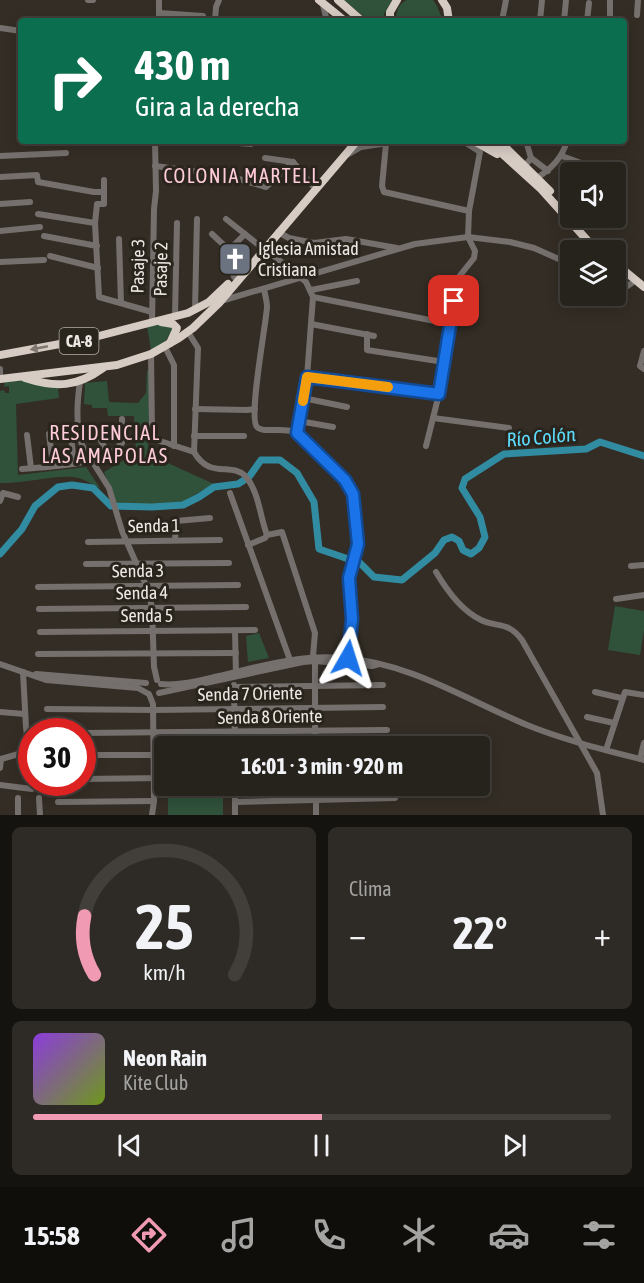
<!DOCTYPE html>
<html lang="es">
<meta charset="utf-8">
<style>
body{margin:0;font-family:"Asap Condensed",sans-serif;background:#2e2a25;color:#f1f3f6;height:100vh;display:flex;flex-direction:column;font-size:22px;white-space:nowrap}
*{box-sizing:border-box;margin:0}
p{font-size:20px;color:#a4a4a3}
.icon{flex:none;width:33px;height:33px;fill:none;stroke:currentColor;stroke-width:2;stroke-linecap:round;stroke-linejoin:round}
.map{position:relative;height:815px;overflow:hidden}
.panel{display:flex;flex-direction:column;gap:12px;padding:12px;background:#15130f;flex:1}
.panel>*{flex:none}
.top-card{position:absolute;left:18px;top:18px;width:609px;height:126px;border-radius:6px;box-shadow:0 3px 15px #0003,0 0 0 2px #423f3b;background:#0b6e4f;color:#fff;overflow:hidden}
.controls{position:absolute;left:560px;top:162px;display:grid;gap:12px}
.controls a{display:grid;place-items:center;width:66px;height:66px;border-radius:6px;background:#26221c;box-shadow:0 3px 15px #0003,0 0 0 2px #423f3b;font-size:30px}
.speed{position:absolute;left:18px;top:718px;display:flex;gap:12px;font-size:30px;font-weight:700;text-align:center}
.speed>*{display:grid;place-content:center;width:78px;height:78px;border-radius:50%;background:#26221c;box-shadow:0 3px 15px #0003,0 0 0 2px #423f3b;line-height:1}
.speed .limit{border:9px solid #d22;background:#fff;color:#111}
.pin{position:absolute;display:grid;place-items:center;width:51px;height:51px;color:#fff;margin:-26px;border-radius:12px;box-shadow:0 3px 9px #0006}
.me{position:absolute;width:66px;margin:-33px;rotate:6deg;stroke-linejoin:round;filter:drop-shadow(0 0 4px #0008)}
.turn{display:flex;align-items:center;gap:21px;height:126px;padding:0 18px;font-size:27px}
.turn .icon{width:78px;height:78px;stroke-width:2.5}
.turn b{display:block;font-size:42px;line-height:51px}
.big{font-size:45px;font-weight:700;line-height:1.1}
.panel .card{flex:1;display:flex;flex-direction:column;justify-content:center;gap:9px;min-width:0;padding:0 21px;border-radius:9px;background:#2e2a25}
.panel .dial{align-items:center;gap:0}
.dial svg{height:156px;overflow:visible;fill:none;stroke:#423f3b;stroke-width:7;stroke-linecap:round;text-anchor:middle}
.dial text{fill:#f1f3f6;stroke:none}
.song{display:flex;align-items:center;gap:18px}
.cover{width:72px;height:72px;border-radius:9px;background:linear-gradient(135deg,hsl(270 70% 55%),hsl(80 70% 35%))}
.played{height:6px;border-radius:3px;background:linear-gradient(90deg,#f19ab4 50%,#423f3b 50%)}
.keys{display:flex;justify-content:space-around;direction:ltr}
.heat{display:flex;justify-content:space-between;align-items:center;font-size:33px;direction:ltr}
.panel .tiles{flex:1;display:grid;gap:12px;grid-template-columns:1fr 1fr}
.card:last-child{grid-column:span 2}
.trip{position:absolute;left:154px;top:736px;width:336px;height:60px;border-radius:6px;background:#26221c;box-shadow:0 3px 15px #0003,0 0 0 2px #423f3b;font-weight:700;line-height:60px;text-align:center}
.tab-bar{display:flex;height:96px;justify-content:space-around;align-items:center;background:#0f0e0b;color:#a4a4a3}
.tab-bar .icon{width:42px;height:42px}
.tab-bar .current{color:#f19ab4}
.tab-bar b{font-size:27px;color:#f1f3f6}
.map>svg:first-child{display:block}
.green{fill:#30523b}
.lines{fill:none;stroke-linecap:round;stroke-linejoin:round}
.river{stroke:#318ca2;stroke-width:7}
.minor{stroke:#75706d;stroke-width:6}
.highway{stroke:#d7ccc4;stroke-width:8}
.oneway{fill:#807870}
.route-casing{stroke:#114b97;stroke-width:15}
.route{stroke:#1a73e8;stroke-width:10}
.slow{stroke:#f59e0b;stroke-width:10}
.labels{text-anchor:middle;stroke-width:6;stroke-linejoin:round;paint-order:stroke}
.shield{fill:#29241c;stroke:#b2ada7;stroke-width:1.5}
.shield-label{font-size:16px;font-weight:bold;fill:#ece8e3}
.poi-label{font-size:18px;fill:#ece8e3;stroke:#29241c;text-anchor:start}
.street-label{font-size:18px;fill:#ece8e3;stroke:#29241c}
.neighbourhood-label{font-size:20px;letter-spacing:1.5px;fill:#ffccda;stroke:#29241c}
.water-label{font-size:20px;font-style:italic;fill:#5ddcfd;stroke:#29241c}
</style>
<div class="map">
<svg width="644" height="815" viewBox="0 0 644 815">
<rect width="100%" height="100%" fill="#332d25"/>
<g class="green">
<polygon points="344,0 392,0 384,14 385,21 369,21"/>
<path d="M407,0h26l4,6 6,15h-47c0,-9 2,-17 11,-21z"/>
<polygon points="157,322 171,326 173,329 164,343 151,350 147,326"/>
<polygon points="150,370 148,454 214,484 182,502 153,505 116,503 104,472 136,453 134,416 108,416 107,408 92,408 92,405 84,404 85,383 107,381 109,402 138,403 146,393 147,371"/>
<path d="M21,380l37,8 1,10 -43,6 2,71 68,-8 14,21c-9,-4 -17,-10 -27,-11 -21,-2 -50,7 -73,6v-92l4,-1 1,3h4v-7l-5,1 1,-5z"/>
<polygon points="615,606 644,611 644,630 640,655 608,650"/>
<polygon points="259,633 269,658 248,662 246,636"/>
<rect x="168" y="786" width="55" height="29"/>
</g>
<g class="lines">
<polyline class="river" points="0,554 22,529 35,506 58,487 72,485 93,488 111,506 152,507 183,505 199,497 214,487 238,484 249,477 261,460 280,460 297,473 314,502 319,549 360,563 374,577 402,580 435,553 444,540 452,537 459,541 463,550 471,554 479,548 485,537 480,517 462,488 465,479 504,454 586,449 600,442 644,456"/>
<g class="minor">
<polyline points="88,0 93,0"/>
<polyline points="610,0 610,21"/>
<polyline points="323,5 327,21"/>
<polyline points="159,13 203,16"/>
<polyline points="637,15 638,0"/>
<polyline points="159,21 159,0"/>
<polyline points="215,21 216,7 219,0"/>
<polyline points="502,21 506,0"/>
<polyline points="540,21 542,0"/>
<polyline points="564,21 566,0"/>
<polyline points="587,21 589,3"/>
<polyline points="0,28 21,31"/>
<polyline points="213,141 251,144"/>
<polyline points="386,144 382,186 384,192 469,211"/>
<polyline points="347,155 361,147 401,141"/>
<polyline points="0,156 66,153"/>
<polyline points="562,156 600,170"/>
<polyline points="265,158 293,162"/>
<polyline points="531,158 548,171"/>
<polyline points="155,166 229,176 266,187 293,162 313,186"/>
<polyline points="525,166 531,158 526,141"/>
<polyline points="0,177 37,175 38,182 94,192 103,192"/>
<path d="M537,178c15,-10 25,-20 30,-37"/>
<polyline points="104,180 104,204 97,204 95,223 99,297 152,312"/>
<polyline points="0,204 30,202"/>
<polyline points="38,214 95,223"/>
<polyline points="226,219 260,246"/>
<polyline points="0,231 40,227"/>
<polyline points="278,232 289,238 314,243 346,239 397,248"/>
<polyline points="212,234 229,250 234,277"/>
<polyline points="44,236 97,246"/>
<polyline points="119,239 121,303"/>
<polyline points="264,248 306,282 313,297 307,377 297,433"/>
<polyline points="229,250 245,234"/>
<polyline points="50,256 98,268"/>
<polyline points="0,262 44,260"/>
<polyline points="615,284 626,287 632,283"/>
<path d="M264,289c1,6 3,12 3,18 -1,18 -19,111 -10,120 7,7 27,-1 40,6l48,47 8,14 5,50 -9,34 3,41 -4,39"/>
<polyline points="311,290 357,281"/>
<polyline points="313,297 450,324"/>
<polyline points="221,301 415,244 468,237 510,242 534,248 570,264"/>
<polyline points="195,310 197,219"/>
<polyline points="175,316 177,223"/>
<polyline points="152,323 154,209 156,191 155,141"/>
<polyline points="311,324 374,336"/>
<polyline points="367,334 367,350 444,362"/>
<polyline points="165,347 174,365 174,446"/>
<polyline points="644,351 640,366 644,369"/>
<polyline points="151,354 152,433 160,441 194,452 198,348 188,332"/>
<polyline points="0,369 0,380"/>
<polyline points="307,377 439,394"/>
<path d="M80,382c-3,20 -5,43 2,63l27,43 13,43 26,59 4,18 2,59 3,13"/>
<polyline points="303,398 347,407"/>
<polyline points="195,409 247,410 255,409"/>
<polyline points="433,418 509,428"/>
<polyline points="299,421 333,427"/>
<polyline points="97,433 108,454"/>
<polyline points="49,434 53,465"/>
<polyline points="27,435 31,468"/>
<polyline points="194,436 244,436"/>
<polyline points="71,437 74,463"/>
<polyline points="426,446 439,394 458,278 474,258 475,251 468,237 469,211 480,152 463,141"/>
<path d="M194,452c16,28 38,9 52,25 13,15 14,40 21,58"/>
<path d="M22,469c28,-3 81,-3 100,-26v-24"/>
<polyline points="230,493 290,660"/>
<polyline points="0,501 3,493 18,497"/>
<polyline points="175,540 176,521 210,518"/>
<polyline points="88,542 220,540"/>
<polyline points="248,545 265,538 267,535 282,532 315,633 313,656 315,661 315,747"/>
<polyline points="86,564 229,563"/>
<polyline points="631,566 644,565"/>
<path d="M436,572c10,17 26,39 45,48 17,8 27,1 41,20l75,133 6,42"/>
<polyline points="38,587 238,585"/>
<polyline points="616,599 644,595"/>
<polyline points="39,609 246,607"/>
<polyline points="235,631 236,675"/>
<polyline points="40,632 255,630"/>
<polyline points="38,654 236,653"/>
<polyline points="0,664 46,680 138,688 147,693"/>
<polyline points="23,672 26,727 32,781"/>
<polyline points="36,674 146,683"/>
<path d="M161,684c19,2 40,-4 58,-8 42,-10 82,-22 125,-18 66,5 123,42 183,67 37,15 78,25 117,35"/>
<polyline points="234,685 235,747"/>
<polyline points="234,687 383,685"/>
<polyline points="595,692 621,698"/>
<polyline points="159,693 303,662 315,661 372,666 379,664"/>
<polyline points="149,694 153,704 154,801 152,815"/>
<polyline points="47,709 153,710 383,707"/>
<polyline points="0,712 25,714"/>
<polyline points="587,717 614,723"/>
<polyline points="82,733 387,730"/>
<polyline points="606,750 625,692 644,695"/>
<polyline points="82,755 165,755"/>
<polyline points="640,759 644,743"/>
<polyline points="0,768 1,759 29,751"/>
<polyline points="82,779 165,778"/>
<polyline points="0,785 32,789 32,783"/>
<polyline points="235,786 235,815"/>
<polyline points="316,786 316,815"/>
<polyline points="18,798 18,815"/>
<polyline points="39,798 40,815"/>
<polyline points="58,802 154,801"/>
<polyline points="235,802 395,798"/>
</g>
<g class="highway">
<polyline points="319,0 345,21"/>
<polyline points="338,0 362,21"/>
<polyline points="442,0 447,8 449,21"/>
<polyline points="390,21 390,12 397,0"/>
<polyline points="474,141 497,154"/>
<polyline points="488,141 541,189 596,250"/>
<polyline points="499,141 550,191"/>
<polyline points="615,263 644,287"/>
<polyline points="161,322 173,324 177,328 170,343"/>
<polyline points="0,355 87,339 188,313 209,302 228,284"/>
<path d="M25,378c31,10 52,9 78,-10"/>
<polyline points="0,379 117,365 151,354 179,338 193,328 220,302 357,141"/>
</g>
</g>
<defs><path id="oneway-solid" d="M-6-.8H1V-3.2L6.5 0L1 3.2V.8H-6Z" transform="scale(1.5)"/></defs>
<use class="oneway" href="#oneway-solid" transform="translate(39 348) rotate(169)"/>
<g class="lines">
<defs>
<polyline id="route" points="348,658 352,619 349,578 358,544 353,494 345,480 297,433 307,377 439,394 454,301"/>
</defs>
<use href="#route" class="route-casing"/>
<use href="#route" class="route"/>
<polyline class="slow" points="303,401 307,377 388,387"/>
</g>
<defs>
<symbol id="church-square" viewBox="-11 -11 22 22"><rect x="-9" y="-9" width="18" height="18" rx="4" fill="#6b7280" stroke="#29241c"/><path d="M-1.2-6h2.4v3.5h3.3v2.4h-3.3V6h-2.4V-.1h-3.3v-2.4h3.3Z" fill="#fff"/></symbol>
</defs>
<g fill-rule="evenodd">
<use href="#church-square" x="216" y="240" width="38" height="38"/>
</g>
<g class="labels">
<rect class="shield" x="59.5" y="328" width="39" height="26" rx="4.5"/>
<g class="shield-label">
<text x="79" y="347">CA-8</text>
</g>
<g class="poi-label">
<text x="258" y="255">Iglesia Amistad<tspan x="258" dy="21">Cristiana</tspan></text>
</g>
<g class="street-label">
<text transform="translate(138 266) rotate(-89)" y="6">Pasaje 3</text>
<text transform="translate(161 269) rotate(-89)" y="6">Pasaje 2</text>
<text transform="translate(154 526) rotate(-1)" y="6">Senda 1</text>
<text transform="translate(138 571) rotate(-1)" y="6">Senda 3</text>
<text transform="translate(142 593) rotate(-1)" y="6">Senda 4</text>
<text x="147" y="622">Senda 5</text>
<text transform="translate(250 694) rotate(-1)" y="6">Senda 7 Oriente</text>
<text transform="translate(270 717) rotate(-1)" y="6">Senda 8 Oriente</text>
</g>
<g class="neighbourhood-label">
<text x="242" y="183">COLONIA MARTELL</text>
<text x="105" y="440">RESIDENCIAL<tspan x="105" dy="23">LAS AMAPOLAS</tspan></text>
</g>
<g class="water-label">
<text transform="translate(541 437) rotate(-5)" y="7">Río Colón</text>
</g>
</g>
</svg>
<div class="controls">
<a><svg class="icon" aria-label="sound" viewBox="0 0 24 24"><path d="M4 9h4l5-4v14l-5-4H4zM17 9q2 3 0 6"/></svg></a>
<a><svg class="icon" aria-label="layers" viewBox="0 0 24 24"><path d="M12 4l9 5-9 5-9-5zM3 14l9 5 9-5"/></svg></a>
</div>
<div class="speed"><div class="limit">30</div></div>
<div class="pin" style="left:454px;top:301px;background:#d93025"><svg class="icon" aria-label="arrive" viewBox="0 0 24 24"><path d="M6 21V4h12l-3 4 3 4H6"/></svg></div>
<svg class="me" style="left:348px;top:658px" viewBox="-20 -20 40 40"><path d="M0-17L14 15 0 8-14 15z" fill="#1a73e8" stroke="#fff" stroke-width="4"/></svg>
<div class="trip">16:01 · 3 min · 920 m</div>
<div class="top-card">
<div class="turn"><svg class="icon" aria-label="right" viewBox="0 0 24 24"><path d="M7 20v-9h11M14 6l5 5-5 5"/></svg><div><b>430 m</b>Gira a la derecha</div></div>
</div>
</div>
<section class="panel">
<div class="tiles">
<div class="card dial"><svg viewBox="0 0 100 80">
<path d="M14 69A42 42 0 1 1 86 69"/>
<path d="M14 69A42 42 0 0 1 9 39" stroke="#f19ab4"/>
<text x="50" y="56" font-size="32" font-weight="700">25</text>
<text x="50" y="72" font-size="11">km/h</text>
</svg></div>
<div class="card"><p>Clima</p>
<div class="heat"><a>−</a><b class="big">22°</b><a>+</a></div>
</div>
<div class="card">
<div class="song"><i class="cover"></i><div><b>Neon Rain</b><p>Kite Club</p></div></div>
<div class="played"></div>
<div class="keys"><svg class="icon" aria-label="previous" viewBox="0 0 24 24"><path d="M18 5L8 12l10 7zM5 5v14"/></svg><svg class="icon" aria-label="pause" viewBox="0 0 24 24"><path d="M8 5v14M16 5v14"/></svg><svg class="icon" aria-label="next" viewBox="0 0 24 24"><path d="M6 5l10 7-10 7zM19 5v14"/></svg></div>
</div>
</div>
</section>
<nav class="tab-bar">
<b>15:58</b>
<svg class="icon current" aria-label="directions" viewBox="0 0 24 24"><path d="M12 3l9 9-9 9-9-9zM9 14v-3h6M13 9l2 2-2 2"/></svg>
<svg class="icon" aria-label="music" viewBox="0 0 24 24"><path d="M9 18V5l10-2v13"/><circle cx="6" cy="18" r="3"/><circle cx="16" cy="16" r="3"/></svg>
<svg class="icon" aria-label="phone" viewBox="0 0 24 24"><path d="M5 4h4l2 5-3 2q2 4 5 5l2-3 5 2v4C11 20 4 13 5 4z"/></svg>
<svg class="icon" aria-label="climate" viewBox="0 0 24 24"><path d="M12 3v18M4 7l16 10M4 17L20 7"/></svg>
<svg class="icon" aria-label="car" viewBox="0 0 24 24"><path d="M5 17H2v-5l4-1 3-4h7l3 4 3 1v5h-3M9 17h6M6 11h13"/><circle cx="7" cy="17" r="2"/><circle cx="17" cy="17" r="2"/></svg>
<svg class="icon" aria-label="filters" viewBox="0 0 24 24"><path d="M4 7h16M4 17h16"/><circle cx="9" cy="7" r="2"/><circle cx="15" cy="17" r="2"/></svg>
</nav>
